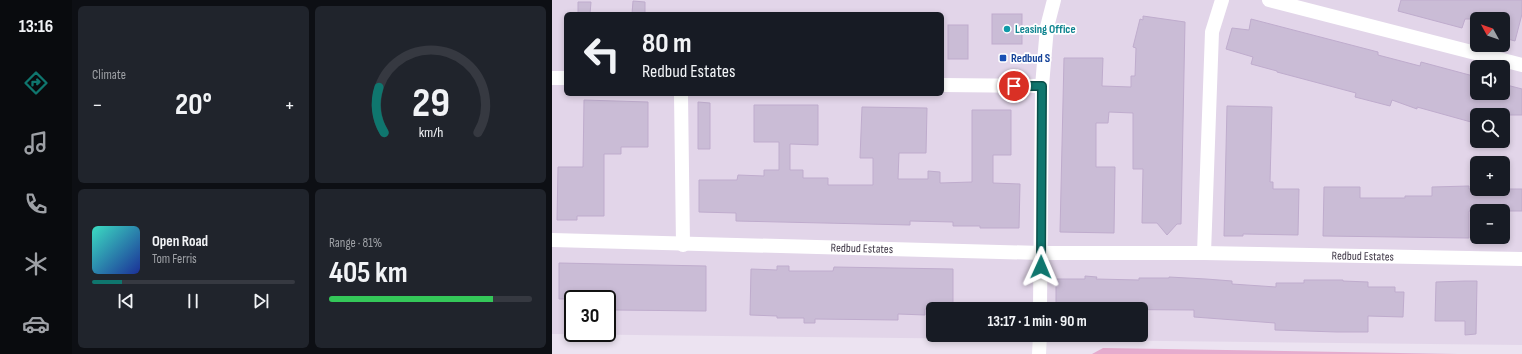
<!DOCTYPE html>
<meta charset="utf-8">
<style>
body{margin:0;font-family:"Sofia Sans Condensed",sans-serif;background:#20242c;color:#f1f3f6;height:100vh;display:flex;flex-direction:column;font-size:15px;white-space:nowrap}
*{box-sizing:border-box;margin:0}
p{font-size:13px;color:#9ea1a6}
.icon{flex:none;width:22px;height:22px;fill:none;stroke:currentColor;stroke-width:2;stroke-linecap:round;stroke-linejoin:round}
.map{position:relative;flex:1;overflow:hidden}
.sheet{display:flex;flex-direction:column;gap:6px;padding:6px;background:#0d0f14;width:480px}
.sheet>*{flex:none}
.top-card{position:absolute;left:12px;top:12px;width:380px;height:84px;border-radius:6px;box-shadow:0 2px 6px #0003;background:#171b24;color:#f1f3f6;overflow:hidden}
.needle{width:26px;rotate:310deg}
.tools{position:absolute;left:918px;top:12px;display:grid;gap:8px}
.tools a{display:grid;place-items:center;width:40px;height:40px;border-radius:6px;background:#171b24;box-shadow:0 2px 6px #0003;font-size:20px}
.speed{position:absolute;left:12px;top:290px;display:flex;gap:8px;font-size:20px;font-weight:700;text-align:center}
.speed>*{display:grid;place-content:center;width:52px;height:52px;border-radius:50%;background:#171b24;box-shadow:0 2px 6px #0003;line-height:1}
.speed .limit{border:2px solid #111;border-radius:6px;background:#fff;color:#111}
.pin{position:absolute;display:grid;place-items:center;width:34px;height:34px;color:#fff;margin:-17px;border:2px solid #fff;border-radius:50%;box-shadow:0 1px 4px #0007}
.me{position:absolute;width:44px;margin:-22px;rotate:1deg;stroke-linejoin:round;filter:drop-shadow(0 0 3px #0008)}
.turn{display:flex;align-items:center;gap:14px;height:84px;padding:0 12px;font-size:18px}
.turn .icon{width:52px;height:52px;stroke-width:2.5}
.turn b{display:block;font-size:28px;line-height:34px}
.big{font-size:30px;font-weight:700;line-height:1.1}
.sheet .tile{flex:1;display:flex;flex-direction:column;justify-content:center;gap:6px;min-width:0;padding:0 14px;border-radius:6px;background:#20242c}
.sheet .dial{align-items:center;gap:0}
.dial svg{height:104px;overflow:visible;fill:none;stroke:#363941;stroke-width:7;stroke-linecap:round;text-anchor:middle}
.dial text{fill:#f1f3f6;stroke:none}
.song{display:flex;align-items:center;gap:12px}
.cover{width:48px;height:48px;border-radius:6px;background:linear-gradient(135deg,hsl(170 70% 55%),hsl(230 70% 35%))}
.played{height:4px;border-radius:2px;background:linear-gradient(90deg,#0f766e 15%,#363941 15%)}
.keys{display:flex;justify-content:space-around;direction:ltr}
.heat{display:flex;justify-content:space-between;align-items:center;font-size:22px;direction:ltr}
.charge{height:6px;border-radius:3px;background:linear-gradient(90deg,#34c759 81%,#363941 0)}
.sheet .tiles{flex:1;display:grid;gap:6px;grid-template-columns:repeat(2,1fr)}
.trip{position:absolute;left:374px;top:302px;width:222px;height:40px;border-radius:6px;background:#171b24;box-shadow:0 2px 6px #0003;font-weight:700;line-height:40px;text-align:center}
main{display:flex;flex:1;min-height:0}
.tab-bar{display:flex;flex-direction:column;width:72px;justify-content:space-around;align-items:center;background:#090b0e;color:#9ea1a6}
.tab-bar .icon{width:28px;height:28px}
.tab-bar .active{color:#0f766e}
.tab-bar b{font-size:18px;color:#f1f3f6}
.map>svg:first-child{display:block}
.residential{fill:#e2d5e9;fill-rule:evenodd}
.green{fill:#e5acce}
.building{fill:#cabcd6;stroke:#bfaccd}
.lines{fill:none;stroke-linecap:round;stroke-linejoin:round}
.minor{stroke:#fff;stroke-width:14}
.route-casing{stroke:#0a4d48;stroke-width:10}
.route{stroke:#0f766e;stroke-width:7}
.culture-dot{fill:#0f9aa8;stroke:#fff;stroke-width:1.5}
.transit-dot{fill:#1a4fb4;stroke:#fff;stroke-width:1.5}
.labels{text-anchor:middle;stroke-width:3.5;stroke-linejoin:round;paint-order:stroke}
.culture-label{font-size:12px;font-weight:bold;fill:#0d838f;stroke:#fff;text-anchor:start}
.transit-label{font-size:12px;font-weight:bold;fill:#164399;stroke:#fff;text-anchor:start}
.street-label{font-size:12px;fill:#3c3443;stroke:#fff}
</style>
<main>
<nav class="tab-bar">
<b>13:16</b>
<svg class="icon active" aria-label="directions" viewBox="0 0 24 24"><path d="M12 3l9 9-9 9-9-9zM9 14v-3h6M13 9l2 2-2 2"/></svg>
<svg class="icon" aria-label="music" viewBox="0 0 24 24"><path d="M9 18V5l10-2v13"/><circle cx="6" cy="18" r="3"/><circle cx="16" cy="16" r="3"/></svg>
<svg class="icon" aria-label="phone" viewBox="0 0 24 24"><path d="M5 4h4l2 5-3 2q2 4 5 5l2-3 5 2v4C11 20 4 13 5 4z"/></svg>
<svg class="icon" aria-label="climate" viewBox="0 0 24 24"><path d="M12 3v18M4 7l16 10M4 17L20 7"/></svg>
<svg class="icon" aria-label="car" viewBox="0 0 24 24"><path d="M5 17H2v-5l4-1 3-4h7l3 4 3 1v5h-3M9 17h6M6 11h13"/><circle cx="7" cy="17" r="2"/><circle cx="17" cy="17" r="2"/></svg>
</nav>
<section class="sheet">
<div class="tiles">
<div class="tile"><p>Climate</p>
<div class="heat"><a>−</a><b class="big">20°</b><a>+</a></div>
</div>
<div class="tile dial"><svg viewBox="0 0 100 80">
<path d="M14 69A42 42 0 1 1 86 69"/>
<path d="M14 69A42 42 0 0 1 10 34" stroke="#0f766e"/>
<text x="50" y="56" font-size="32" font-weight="700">29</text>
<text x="50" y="72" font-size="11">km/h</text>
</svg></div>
<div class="tile">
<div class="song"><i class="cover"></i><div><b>Open Road</b><p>Tom Ferris</p></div></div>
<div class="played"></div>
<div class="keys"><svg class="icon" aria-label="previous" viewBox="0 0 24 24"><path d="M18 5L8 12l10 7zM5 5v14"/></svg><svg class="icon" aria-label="pause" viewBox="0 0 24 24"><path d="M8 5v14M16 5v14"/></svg><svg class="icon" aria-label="next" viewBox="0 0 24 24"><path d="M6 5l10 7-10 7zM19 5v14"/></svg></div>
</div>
<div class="tile"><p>Range · 81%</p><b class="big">405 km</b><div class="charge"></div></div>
</div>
</section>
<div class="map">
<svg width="970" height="354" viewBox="0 0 970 354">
<rect width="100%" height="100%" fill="#ece3f1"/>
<path class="residential" d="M0,0h970v345l-970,-11zM14,14h376v80h-376zM925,19h26v26h-26zM925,67h26v26h-26zM925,115h26v26h-26zM925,163h26v26h-26zM925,211h26v26h-26zM21,299h34v34h-34zM381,309h208v26h-208z"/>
<polygon class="green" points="551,348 906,354 540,354"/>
<g class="building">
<polygon points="849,0 970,0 970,14 963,41 952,38 957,19 913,19 910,28 846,11"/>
<polygon points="81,1 93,2 93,14 80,14"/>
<polygon points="26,2 39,2 38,14 26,14"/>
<rect x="440" y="14" width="30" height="30"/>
<polygon points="591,16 633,22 629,224 625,224 615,235 605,223 590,223 591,169 581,169 581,113 557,112 556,123 544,123 544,167 563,167 562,233 508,232 512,58 551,58 550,86 579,87 579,76 583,76 584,48 581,47 588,19 591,20"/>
<polygon points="699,19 826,52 826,55 868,66 869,62 925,77 925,93 951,93 951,84 970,89 970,115 921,115 919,122 865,107 865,109 840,100 838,106 803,97 804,93 725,72 725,71 699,64 701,57 674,49 680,28 697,30"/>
<rect x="396" y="25" width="20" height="34"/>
<polygon points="32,100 96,102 96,147 69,147 69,154 52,154 52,216 25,216 25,220 5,220 6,167 31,167"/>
<polygon points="146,102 158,103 158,149 146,149"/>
<polygon points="202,105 266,105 266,145 238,144 238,170 251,170 251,178 276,178 276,185 321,185 321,158 308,158 310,107 375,108 374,153 347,153 346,179 376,179 376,171 388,172 388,183 420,182 420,110 459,110 459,155 441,155 441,183 468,184 467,228 428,228 428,226 401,226 401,222 358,221 358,225 184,221 184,213 147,212 147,180 185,180 186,175 212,176 212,170 227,170 227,142 202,142"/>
<polygon points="675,106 720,107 718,182 721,182 721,189 747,189 746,235 691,234 691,236 672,236"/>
<polygon points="917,186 917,189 970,189 970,211 917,211 917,238 771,236 772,187 808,187 808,198 853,198 853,196 880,196 880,187"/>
<polygon points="7,263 154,266 154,311 63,310 63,299 7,299"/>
<polygon points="225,266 237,266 237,271 281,271 282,267 401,269 401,309 373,309 373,315 346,314 346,320 263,319 263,323 252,323 252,318 225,318 225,316 198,315 199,269 225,270"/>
<polygon points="533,276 545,277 544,279 587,280 587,278 617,278 617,277 654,279 680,281 680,284 724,287 724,283 752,283 752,280 791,280 791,281 816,282 816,287 843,287 843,292 852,292 851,317 816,316 816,332 785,332 723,330 723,323 642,317 642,310 504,309 504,279 533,279"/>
<polygon points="913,281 925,281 924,334 913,335 913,321 883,321 884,282"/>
</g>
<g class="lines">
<g class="minor">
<polyline points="717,0 970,65"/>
<polyline points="0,78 14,78"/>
<polyline points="390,85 490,86"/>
<polyline points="129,94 131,245"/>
<path id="s1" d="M0,240l489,13h163l318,6"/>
<polyline points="652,253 660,32 670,0"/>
<polyline points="488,309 490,86 495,27 502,0"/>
<polyline points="487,354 488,335"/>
</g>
</g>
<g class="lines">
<defs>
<polyline id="route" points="462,86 490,86 489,267"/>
</defs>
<use href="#route" class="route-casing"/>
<use href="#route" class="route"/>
</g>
<circle class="culture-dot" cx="455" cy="29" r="4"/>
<rect class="transit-dot" x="447" y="54" width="8" height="8" rx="2"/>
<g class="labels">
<g class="culture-label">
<text x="463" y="33">Leasing Office</text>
</g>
<g class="transit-label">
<text x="459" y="62">Redbud S</text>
</g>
<g class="street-label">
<text dy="4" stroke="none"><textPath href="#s1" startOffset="310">Redbud Estates</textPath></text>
<text dy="4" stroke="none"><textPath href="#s1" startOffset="811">Redbud Estates</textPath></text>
</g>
</g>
</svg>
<div class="tools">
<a><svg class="needle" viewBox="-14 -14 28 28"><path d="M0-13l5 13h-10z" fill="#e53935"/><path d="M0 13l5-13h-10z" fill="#9ea1a6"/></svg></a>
<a><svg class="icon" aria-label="sound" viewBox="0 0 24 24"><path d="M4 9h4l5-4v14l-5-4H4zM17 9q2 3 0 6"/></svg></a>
<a><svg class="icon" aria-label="search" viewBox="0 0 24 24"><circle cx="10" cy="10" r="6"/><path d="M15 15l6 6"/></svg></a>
<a>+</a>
<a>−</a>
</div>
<div class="speed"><div class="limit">30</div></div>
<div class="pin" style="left:462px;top:86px;background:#d93025"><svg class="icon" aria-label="arrive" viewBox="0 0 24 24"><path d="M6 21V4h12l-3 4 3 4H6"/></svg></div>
<svg class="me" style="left:489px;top:267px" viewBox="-20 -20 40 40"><path d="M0-17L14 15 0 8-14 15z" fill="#0f766e" stroke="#fff" stroke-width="4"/></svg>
<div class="trip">13:17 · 1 min · 90 m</div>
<div class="top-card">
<div class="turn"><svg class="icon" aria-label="left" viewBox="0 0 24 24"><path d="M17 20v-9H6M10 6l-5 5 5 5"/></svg><div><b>80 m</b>Redbud Estates</div></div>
</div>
</div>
</main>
